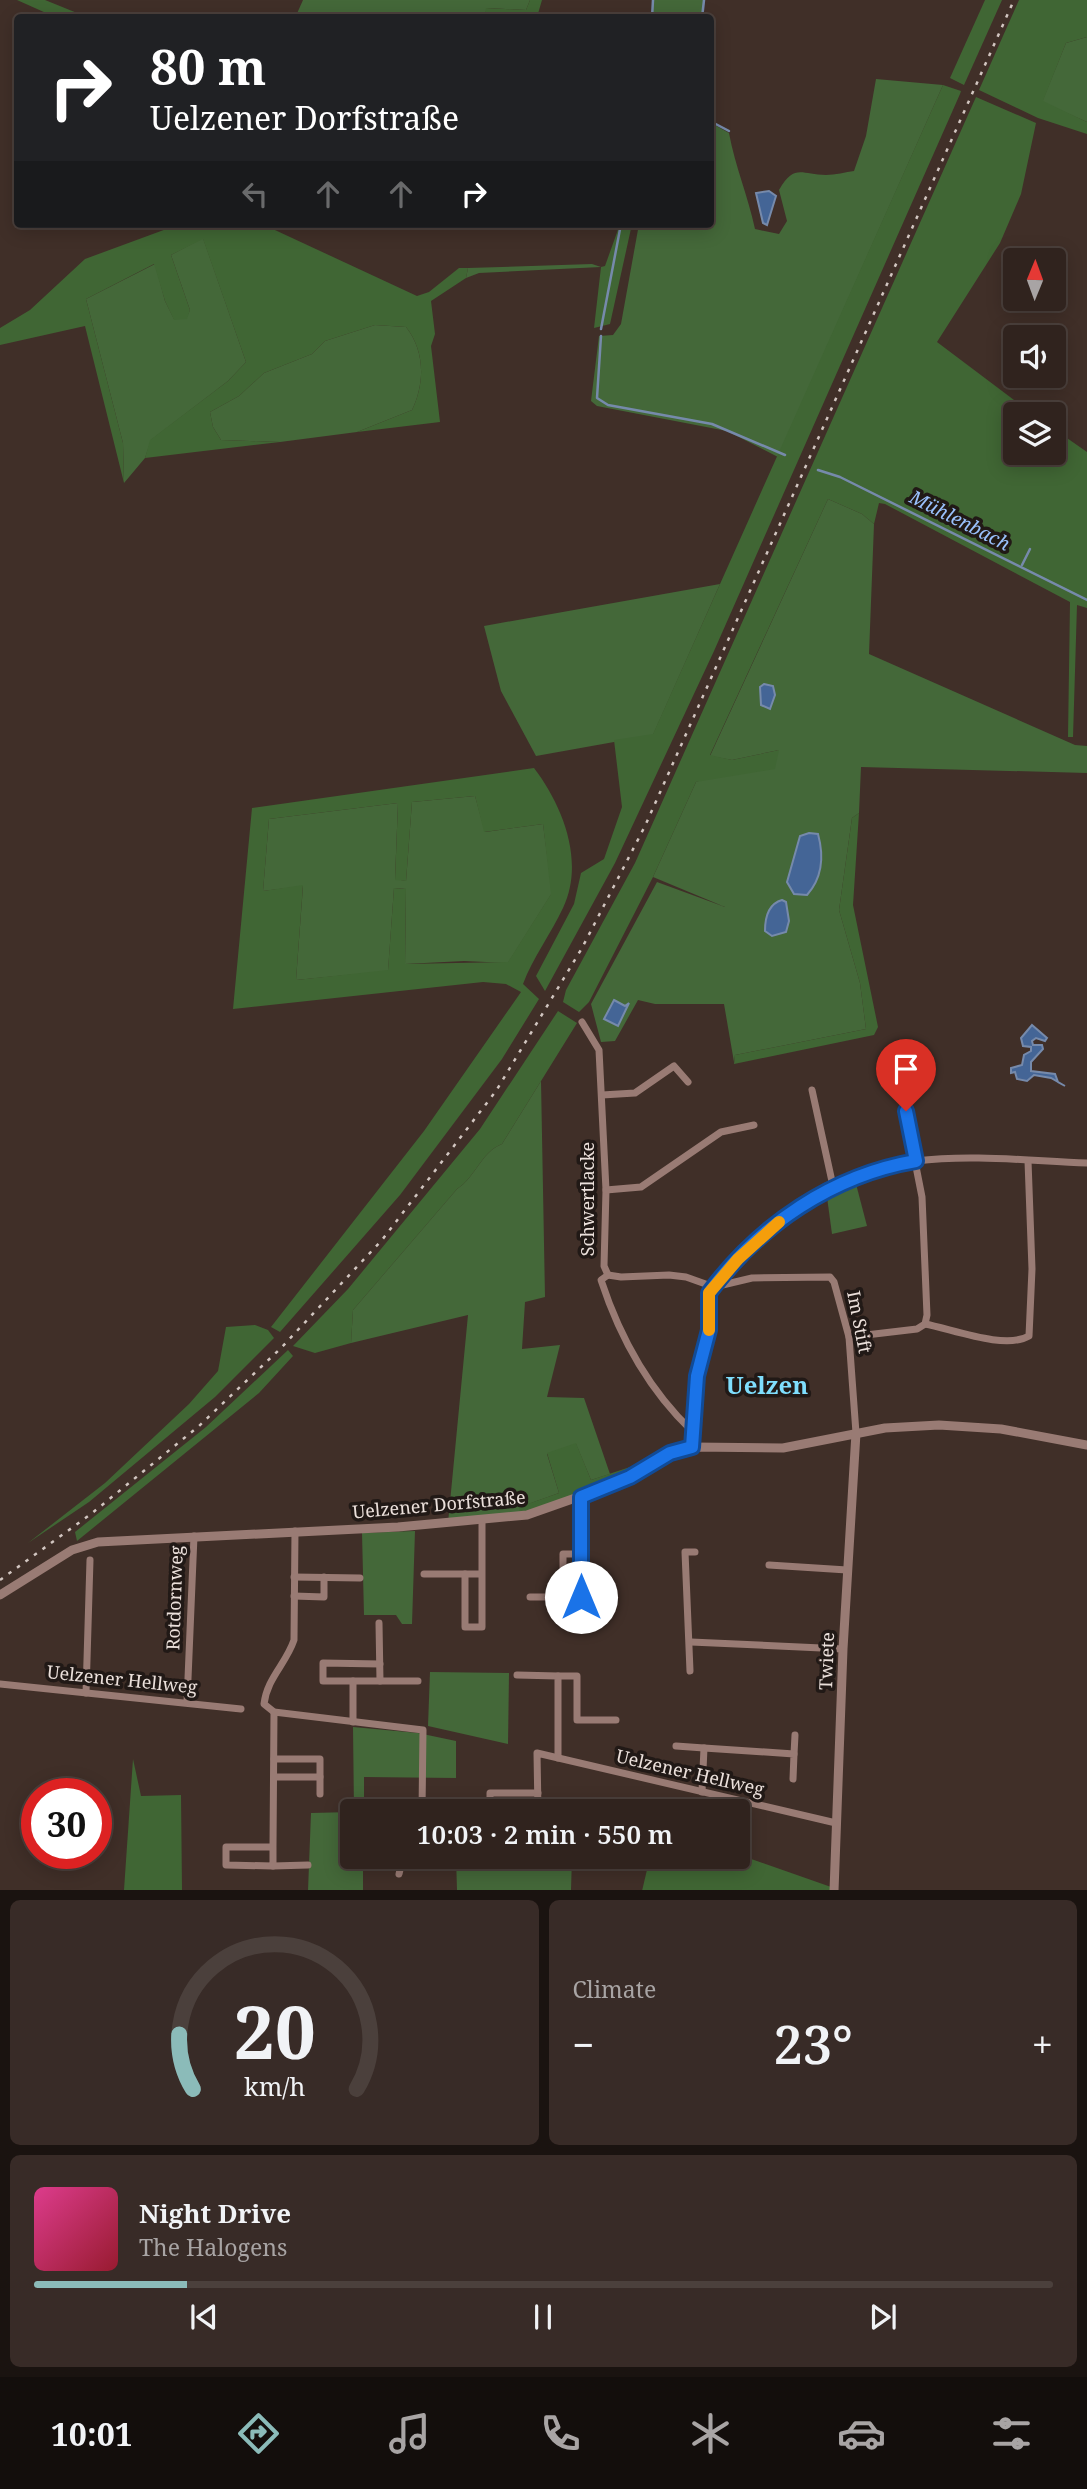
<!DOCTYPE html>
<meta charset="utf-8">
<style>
body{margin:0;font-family:"Noto Serif",serif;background:#382b27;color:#f1f3f6;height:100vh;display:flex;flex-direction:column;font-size:26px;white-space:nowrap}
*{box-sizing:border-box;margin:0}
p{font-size:23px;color:#a8a4a4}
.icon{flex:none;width:38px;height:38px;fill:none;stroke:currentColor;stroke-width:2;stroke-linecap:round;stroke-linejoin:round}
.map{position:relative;height:1890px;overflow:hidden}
.sheet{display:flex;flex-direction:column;gap:10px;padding:10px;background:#1a1310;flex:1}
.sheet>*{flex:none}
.top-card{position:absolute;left:14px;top:14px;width:700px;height:214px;border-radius:7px;box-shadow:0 4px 18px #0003,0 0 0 2px #4b403c;background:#202124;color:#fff;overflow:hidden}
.needle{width:46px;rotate:1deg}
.fabs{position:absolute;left:1003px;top:248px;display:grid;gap:14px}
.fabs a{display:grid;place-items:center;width:63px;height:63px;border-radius:7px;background:#30231e;box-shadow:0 4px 18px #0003,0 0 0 2px #4b403c;font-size:35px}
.speed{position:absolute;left:21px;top:1778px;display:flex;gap:14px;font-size:35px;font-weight:700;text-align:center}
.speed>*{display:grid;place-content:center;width:91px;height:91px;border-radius:50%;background:#30231e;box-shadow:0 4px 18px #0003,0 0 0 2px #4b403c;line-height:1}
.speed .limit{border:10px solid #d22;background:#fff;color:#111}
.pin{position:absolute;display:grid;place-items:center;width:60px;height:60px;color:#fff;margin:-72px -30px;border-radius:50% 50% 50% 0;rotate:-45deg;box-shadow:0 0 7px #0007}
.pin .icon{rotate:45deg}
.me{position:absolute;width:77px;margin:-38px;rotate:0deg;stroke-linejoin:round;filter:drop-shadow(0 0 5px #0008)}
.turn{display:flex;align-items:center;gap:24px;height:147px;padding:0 21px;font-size:32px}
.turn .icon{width:91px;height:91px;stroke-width:2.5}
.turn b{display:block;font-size:49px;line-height:60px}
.lanes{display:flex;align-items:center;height:66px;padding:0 21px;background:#0003;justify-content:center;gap:35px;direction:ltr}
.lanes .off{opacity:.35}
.big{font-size:52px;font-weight:600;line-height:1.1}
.sheet .card{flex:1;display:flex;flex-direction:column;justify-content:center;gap:10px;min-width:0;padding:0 24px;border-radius:10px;background:#382b27}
.sheet .dial{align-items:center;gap:0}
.dial svg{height:182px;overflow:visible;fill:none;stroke:#4b403c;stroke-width:7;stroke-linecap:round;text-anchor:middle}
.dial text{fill:#f1f3f6;stroke:none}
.song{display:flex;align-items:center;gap:21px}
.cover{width:84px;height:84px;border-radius:10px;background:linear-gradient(135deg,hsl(330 70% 55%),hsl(350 70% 35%))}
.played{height:7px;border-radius:4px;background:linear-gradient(90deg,#8bbbb9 15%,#4b403c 15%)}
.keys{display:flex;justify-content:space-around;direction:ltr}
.heat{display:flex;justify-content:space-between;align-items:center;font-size:38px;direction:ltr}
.sheet .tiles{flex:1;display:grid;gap:10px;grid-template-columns:1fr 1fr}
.card:last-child{grid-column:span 2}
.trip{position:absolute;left:340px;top:1799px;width:410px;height:70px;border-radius:7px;background:#30231e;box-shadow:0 4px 18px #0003,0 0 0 2px #4b403c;font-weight:600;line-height:70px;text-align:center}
.menu{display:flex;height:112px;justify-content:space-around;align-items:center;background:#130e0c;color:#a8a4a4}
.menu .icon{width:49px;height:49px}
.menu .selected{color:#8bbbb9}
.menu b{font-size:32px;color:#f1f3f6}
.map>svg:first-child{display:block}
.green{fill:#446839}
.forest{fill:#406634;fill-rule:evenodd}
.water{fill:#446596;stroke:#768aab;stroke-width:2}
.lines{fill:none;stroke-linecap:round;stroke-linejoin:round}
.stream{stroke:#768aab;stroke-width:2.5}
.minor{stroke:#997b74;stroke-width:7}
.tertiary{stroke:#997b74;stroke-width:9}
.rail{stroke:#d2c6c1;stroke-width:2.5;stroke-dasharray:3.5 7;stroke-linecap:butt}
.route-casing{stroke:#114b97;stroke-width:18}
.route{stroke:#1a73e8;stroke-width:12}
.slow{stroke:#f59e0b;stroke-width:12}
.labels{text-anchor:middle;stroke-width:7;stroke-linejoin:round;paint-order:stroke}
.street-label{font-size:18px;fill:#ebe0db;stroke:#211916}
.water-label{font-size:19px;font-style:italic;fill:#99c0fb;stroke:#211916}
.district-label{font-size:24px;font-weight:bold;fill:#7fdefd;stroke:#211916}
</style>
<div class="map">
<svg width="1087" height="1891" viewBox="0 0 1087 1891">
<rect width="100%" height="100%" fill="#402f28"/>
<g class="green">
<polygon points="303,0 530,0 526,10 487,8 484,17 295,18"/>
<polygon points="653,0 704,0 702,17 652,17"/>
<polygon points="1087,37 1087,122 1042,102 1066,43"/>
<path d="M876,79l67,6 -165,372 -51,-26 -130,-25 -6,-5 8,-65 14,-1 8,-11 18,-100h71l1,-101 18,10c6,33 19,63 26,96l24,5 8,-13 -8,-31c16,-27 22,-15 47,-15 9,0 20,-3 28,-4l12,-35z"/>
<polygon points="203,238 246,362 228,381 151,440 145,458 124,483 123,443 86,299 155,264 165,301 174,319 186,319 190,310 171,255"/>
<polygon points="592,264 601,267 479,273 466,278 468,268"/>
<path d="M375,325l31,2c19,24 19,56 6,83l-55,22 -77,10 -59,-2 -8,-13 -3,-15 29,-16 25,-23 48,-19 13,-13z"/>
<polygon points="828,499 862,514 874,524 869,654 1075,745 1087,746 1087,773 861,767 859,813 852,818 839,910 860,983 866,1029 735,1055 734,1062 724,1004 655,1004 638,1000 615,1041 601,1042 591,1004 657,882 725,907 653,877 696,782 779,750 732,760 710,756"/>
<polygon points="720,584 653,735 536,756 501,691 484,626"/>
<polygon points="475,796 485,832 543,824 552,893 508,963 464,961 405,964 406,889 394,888 388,971 296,980 303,886 263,891 269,819 398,803 395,879 406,881 412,802"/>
<path d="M541,1081l4,216 -20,5 -3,47 38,-4 -13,52 37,1 26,76 -19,6 -15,-36 -29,10 12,39 -39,14v9l-72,7 20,-208 -117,28 2,-33 104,-121c19,-12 24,-37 45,-45z"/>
<polygon points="856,1184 867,1226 832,1234 827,1197"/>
<polygon points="415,1531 412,1624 402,1624 396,1615 364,1615 362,1533"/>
<polygon points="430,1672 509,1673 508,1744 428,1726"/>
<polygon points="353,1727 418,1733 456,1741 456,1778 364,1777 364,1811 354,1811"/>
<polygon points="352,1812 352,1857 363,1857 363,1890 308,1891 311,1813"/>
<polygon points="456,1857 572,1857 571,1890 457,1890"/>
</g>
<g class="forest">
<polygon points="17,0 45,0 87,17 55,17"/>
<polygon points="530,0 542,0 537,17 484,17 486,8 526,10"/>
<polygon points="985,0 1002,0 964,85 950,78"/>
<polygon points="1019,0 1087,0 1087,37 1066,43 1043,101 1087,122 1087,134 1038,118 979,90"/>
<polygon points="943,85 961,91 960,94 714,651 615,863 545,991 536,976 574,904 581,873 604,859 622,807 614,740 653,734"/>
<polygon points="976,97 1036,123 1021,194 1000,243 937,342 1034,415 1015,415 1015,453 1054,453 1054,429 1087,452 1087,608 1077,605 1073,737 1068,737 1070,602 885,504 879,503 874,524 862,514 828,499 710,755 732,760 779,750 775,769 696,782 653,877 589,1002 579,1012 563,1002 566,990 635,863"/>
<path d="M180,224h82l155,72 12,-4 30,-24h9l-2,10 -35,23 4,33 -4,12 9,76 -83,10 55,-22c13,-27 13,-59 -6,-83l-31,-2 -50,16 -13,13 -48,19 -25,23 -29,16 3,15 8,13 59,2 -135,16 5,-18 78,-59 18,-19 -43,-123 -32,16 19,55 -3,9 -13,1 -9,-19 -11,-37 -68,35 37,144 1,40 -39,-157 -85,19v-17l30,-18 55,-51z"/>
<polygon points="620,224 632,224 610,324 594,328 601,267 605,266"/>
<path d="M534,768c29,38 51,94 29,140 -12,26 -30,49 -40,76l16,15 -37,60 -102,136 -120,137 -9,-5 153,-196 97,-139 -15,-8 -23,-2 -250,27 19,-201zM475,796l9,36 59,-8 8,70 -43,68 -103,2 1,-75 -12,-1 -6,82 -92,10 7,-95 -40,6 6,-72 129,-16 -3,77 11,1 6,-79z"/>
<polygon points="859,813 853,905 878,1027 874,1035 734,1064 735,1055 866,1029 860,983 839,910 852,818"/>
<path d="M558,1011l19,12 -75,121c-21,8 -26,33 -45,45l-104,121 -2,33 -36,10 -22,-7 55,-57 132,-160z"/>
<polygon points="255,1325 268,1330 274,1338 215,1397 89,1502 28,1543 105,1483 189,1404 218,1371 226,1327"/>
<polygon points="288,1350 293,1356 259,1393 77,1541 75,1532 206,1427"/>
<polygon points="576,1443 591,1480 630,1467 630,1477 520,1516 519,1507 559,1493 547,1453"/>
<polygon points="133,1759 141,1796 181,1795 182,1890 124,1890"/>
<polygon points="737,1854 834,1888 834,1891 642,1891 650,1857 737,1857"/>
</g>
<g class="water">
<polygon points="769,191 776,196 767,225 763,223 756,193"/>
<polygon points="764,684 773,686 775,695 770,709 761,705 760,687"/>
<path d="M809,833l9,1c6,22 5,43 -11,61l-13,-1 -7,-12 13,-46z"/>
<path d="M782,900l4,2 3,19 -3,11 -14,4 -7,-5c0,-13 3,-27 17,-31z"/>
<polygon points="614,1000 625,1006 629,1003 618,1026 604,1019"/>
<polygon points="1032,1025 1047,1038 1045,1041 1036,1038 1032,1041 1033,1045 1042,1045 1043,1049 1031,1062 1031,1071 1055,1074 1058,1082 1065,1086 1051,1078 1034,1075 1027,1081 1017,1079 1015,1072 1011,1073 1011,1068 1022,1065 1024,1055 1031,1051 1031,1047 1023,1046 1021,1038"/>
</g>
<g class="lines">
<g class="stream">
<polyline points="652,18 653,0"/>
<polyline points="702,18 704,0"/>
<polyline points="710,121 729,131"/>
<polyline points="601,329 621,224"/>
<polyline points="601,336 597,398 608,405 712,424 785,455"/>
<polyline points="818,470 840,477 1087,600"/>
<polyline points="1022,565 1030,549"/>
</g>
<g class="minor">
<polyline points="582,1022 599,1050 606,1190 604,1266 608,1275"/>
<polyline points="812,1090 833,1186"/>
<polyline points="602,1095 635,1093 674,1066 688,1082"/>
<polyline points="606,1190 641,1187 721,1132 754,1125"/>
<polyline points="608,1275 621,1277 669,1275 686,1277 714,1287 752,1278 830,1277 834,1282 849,1337 856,1433"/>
<path d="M608,1275l-7,5c19,58 47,109 91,151"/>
<path d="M925,1324c27,5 80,26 104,12l3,-67 -4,-108"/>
<polyline points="849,1337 917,1329 925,1324 927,1315 922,1197 895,1060"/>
<path d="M692,1447l5,-71 12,-46v-37c48,-65 125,-122 207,-132 55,-7 115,0 171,2"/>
<path d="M295,1531l-1,109c-8,24 -27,38 -30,64l10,8 149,18 -1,81"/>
<polyline points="769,1565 847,1570"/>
<polyline points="424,1574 465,1574"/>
<polyline points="482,1574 465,1574 465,1627 482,1627 482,1521"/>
<polyline points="294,1577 360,1578"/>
<polyline points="294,1596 324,1597 324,1577"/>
<polyline points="530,1597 581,1597 581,1497"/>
<polyline points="563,1597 563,1554 581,1554"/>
<polyline points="379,1623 380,1681"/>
<polyline points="691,1642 843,1649"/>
<polyline points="690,1671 685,1552 695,1552"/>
<polyline points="517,1675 558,1676 558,1758"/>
<polyline points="558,1676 577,1676 577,1720 616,1720"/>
<polyline points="353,1681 323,1681 323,1663 380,1664"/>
<polyline points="0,1684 241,1709"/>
<polyline points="86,1693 90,1560"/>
<polyline points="187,1702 194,1536"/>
<polyline points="353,1722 353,1681 418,1681"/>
<polyline points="676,1746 704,1748"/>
<polyline points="794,1754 795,1735"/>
<polyline points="274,1777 320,1777 320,1759 274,1759"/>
<polyline points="320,1777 320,1794"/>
<polyline points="702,1792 704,1748 794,1754 793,1779"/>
<polyline points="490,1811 490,1793 538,1793"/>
<polyline points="527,1811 538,1811 537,1753 836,1823"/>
<polyline points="273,1847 273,1866 226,1865 226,1847 273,1847 274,1712"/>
<polyline points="273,1866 308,1865"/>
<polyline points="399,1874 403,1857"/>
</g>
<g class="tertiary">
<polyline points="0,1595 72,1550 98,1542 398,1527 527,1515 615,1484 670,1453 692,1447 783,1448 885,1428 939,1425 1001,1429 1087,1445"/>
<polyline points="834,1891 843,1649 856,1433"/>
</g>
<polyline class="rail" points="0,1580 91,1514 199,1426 281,1348 382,1240 496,1091 582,948 645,826 1014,0"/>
</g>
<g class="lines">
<defs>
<path id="route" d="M581,1597v-100l49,-20 40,-24 22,-6 5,-71 12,-46v-37c50,-68 124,-118 207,-132l-10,-50"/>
</defs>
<use href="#route" class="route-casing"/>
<use href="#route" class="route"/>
<polyline class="slow" points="709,1330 709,1293 738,1259 779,1222"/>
</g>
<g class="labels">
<g class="street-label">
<text transform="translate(588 1199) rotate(-90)" y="6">Schwertlacke</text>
<text transform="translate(859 1322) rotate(79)" y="6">Im Stift</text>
<text transform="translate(439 1505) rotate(-5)" y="6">Uelzener Dorfstraße</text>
<text transform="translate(175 1598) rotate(-88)" y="6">Rotdornweg</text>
<text transform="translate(827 1661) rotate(-88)" y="6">Twiete</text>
<text transform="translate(122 1680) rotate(6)" y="6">Uelzener Hellweg</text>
<text transform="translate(690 1773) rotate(13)" y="6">Uelzener Hellweg</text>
</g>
<g class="water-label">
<text transform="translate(960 520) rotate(27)" y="7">Mühlenbach</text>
</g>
<g class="district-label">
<text x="767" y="1394">Uelzen</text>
</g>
</g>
</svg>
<div class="fabs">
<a><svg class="needle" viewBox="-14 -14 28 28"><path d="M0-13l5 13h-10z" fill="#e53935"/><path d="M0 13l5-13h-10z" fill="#a8a4a4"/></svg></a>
<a><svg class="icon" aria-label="sound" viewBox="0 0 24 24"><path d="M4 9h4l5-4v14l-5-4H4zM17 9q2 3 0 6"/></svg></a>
<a><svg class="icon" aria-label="layers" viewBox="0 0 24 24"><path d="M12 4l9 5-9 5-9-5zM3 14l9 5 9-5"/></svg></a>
</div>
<div class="speed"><div class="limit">30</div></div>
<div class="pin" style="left:906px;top:1111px;background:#d93025"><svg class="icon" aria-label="arrive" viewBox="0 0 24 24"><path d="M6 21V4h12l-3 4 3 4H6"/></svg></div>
<svg class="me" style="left:581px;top:1597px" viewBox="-20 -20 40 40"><circle r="19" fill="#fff"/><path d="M0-13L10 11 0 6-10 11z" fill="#1a73e8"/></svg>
<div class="trip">10:03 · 2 min · 550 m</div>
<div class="top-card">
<div class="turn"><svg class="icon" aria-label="right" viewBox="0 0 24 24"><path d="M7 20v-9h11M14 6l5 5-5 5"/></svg><div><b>80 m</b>Uelzener Dorfstraße</div></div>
<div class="lanes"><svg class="icon off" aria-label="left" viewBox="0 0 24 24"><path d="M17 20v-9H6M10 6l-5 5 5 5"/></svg><svg class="icon off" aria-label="ahead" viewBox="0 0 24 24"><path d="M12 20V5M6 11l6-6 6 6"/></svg><svg class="icon off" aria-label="ahead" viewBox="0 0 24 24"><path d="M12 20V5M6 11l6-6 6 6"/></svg><svg class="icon" aria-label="right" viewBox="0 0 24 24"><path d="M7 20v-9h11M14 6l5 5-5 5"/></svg></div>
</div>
</div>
<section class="sheet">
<div class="tiles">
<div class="card dial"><svg viewBox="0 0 100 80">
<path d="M14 69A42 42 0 1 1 86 69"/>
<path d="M14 69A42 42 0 0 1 8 45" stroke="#8bbbb9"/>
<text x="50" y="56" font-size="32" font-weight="700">20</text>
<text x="50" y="72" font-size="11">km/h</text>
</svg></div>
<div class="card"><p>Climate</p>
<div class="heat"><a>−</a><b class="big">23°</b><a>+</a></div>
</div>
<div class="card">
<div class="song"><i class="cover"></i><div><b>Night Drive</b><p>The Halogens</p></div></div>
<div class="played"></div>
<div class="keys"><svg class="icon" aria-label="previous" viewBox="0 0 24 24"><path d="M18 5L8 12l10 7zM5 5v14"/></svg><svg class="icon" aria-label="pause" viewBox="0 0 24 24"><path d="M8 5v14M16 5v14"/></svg><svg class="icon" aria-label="next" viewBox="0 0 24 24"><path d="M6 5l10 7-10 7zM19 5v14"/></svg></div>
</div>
</div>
</section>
<nav class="menu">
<b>10:01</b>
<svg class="icon selected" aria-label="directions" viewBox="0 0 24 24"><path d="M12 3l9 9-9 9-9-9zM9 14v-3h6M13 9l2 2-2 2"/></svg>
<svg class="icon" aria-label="music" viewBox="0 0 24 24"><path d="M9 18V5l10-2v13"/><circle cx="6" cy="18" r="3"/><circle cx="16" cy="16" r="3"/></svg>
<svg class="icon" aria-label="phone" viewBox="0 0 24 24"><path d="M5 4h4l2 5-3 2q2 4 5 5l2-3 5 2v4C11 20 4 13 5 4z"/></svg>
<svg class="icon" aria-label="climate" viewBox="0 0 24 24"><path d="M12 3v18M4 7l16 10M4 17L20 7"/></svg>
<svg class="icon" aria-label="car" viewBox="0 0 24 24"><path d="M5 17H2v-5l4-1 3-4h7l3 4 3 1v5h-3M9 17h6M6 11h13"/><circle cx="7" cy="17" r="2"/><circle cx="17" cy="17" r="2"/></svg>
<svg class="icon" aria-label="filters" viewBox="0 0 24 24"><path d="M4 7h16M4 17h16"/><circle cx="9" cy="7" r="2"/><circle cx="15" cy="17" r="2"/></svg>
</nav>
